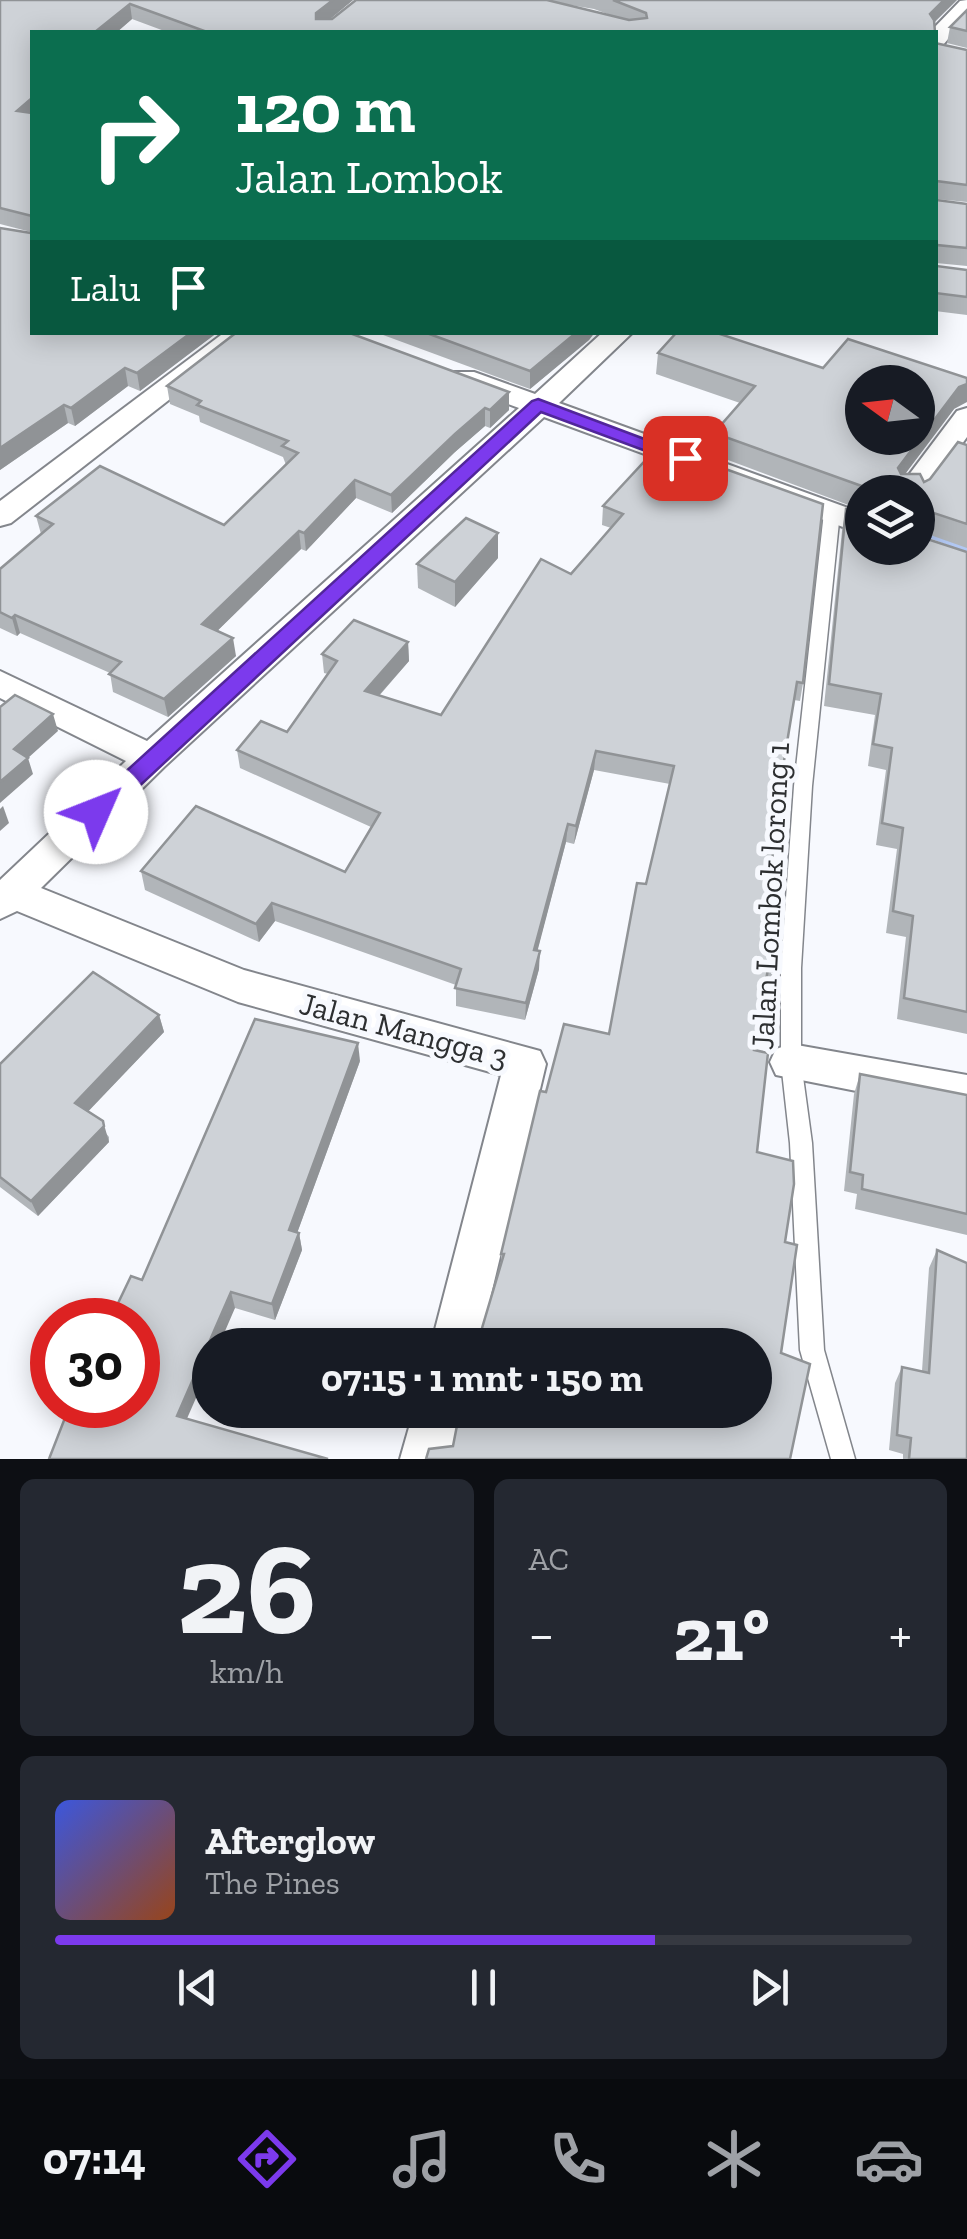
<!DOCTYPE html>
<html lang="id">
<meta charset="utf-8">
<style>
body{margin:0;font-family:"Zilla Slab",serif;background:#242831;color:#f1f3f6;height:100vh;display:flex;flex-direction:column;font-size:38px;white-space:nowrap}
*{box-sizing:border-box;margin:0}
p{font-size:32px;color:#9ea1a6}
.icon{flex:none;width:55px;height:55px;fill:none;stroke:currentColor;stroke-width:2;stroke-linecap:round;stroke-linejoin:round}
.map{position:relative;height:1459px;overflow:hidden}
.panel{display:flex;flex-direction:column;gap:20px;padding:20px;background:#0d0f14;flex:1}
.panel>*{flex:none}
.hud{position:absolute;left:30px;top:30px;width:908px;height:305px;border-radius:0px;box-shadow:0 5px 25px #0003;background:#0b6e4f;color:#fff;overflow:hidden}
.needle{width:65px;rotate:285deg}
.buttons{position:absolute;left:845px;top:365px;display:grid;gap:20px}
.buttons a{display:grid;place-items:center;width:90px;height:90px;border-radius:50%;background:#171b24;box-shadow:0 5px 25px #0003;font-size:50px}
.speed{position:absolute;left:30px;top:1298px;display:flex;gap:20px;font-size:50px;font-weight:700;text-align:center}
.speed>*{display:grid;place-content:center;width:130px;height:130px;border-radius:50%;background:#171b24;box-shadow:0 5px 25px #0003;line-height:1}
.speed .limit{border:15px solid #d22;background:#fff;color:#111}
.pin{position:absolute;display:grid;place-items:center;width:85px;height:85px;color:#fff;margin:-42px;border-radius:20px;box-shadow:0 5px 15px #0006}
.me{position:absolute;width:110px;margin:-55px;rotate:46deg;stroke-linejoin:round;filter:drop-shadow(0 0 8px #0008)}
.turn{display:flex;align-items:center;gap:35px;height:210px;padding:0 40px;font-size:45px}
.turn .icon{width:130px;height:130px;stroke-width:2.5}
.turn b{display:block;font-size:70px;line-height:85px}
.then{display:flex;align-items:center;height:95px;padding:0 40px;background:#0003;gap:20px;font-size:38px}
.big{font-size:75px;font-weight:800;line-height:1.1}
.panel .card{flex:1;display:flex;flex-direction:column;justify-content:center;gap:15px;min-width:0;padding:0 35px;border-radius:15px;background:#242831}
.panel .dial{align-items:center;gap:0}
.dial b{font-size:130px;line-height:1}
.song{display:flex;align-items:center;gap:30px}
.cover{width:120px;height:120px;border-radius:15px;background:linear-gradient(135deg,hsl(230 70% 55%),hsl(20 70% 35%))}
.played{height:10px;border-radius:5px;background:linear-gradient(90deg,#7c3aed 70%,#363941 70%)}
.keys{display:flex;justify-content:space-around;direction:ltr}
.heat{display:flex;justify-content:space-between;align-items:center;font-size:55px;direction:ltr}
.panel .tiles{flex:1;display:grid;gap:20px;grid-template-columns:1fr 1fr}
.card:last-child{grid-column:span 2}
.trip{position:absolute;left:192px;top:1328px;width:580px;height:100px;border-radius:50px;background:#171b24;box-shadow:0 5px 25px #0003;font-weight:800;line-height:100px;text-align:center}
.tab-bar{display:flex;height:160px;justify-content:space-around;align-items:center;background:#090b0e;color:#9ea1a6}
.tab-bar .icon{width:70px;height:70px}
.tab-bar .selected{color:#7c3aed}
.tab-bar b{font-size:45px;color:#f1f3f6}
.map>svg:first-child{display:block}
.lines{fill:none;stroke-linecap:round;stroke-linejoin:round}
.stream{fill:#b2c8f3;fill-rule:evenodd}
.service-casing{stroke:#83868c;stroke-width:3}
.minor-casing{stroke:#83868c;stroke-width:4}
.service{fill:#fff;fill-rule:evenodd}
.minor{fill:#fff;fill-rule:evenodd}
.wall{fill:#b1b5b9;fill-rule:evenodd}
.shaded-wall{fill:#909396}
.building{fill:#ced2d7;stroke:#909396;stroke-width:2.5;fill-rule:evenodd}
.route{fill:#7c3aed;stroke:#51269a;stroke-width:2.5}
.labels{text-anchor:middle;stroke-width:10;stroke-linejoin:round;paint-order:stroke}
.street-label{font-size:32px;fill:#2d2f31;stroke:#f7f9fe}
</style>
<div class="map">
<svg width="967" height="1459" viewBox="0 0 967 1459">
<rect width="100%" height="100%" fill="#f7f9fe"/>
<g class="lines">
<polygon class="stream" points="918,526 967,544 967,552 918,534"/>
<defs>
<polygon id="service" points="832,507 840,512 812,786 801,968 801,1062 812,1143 824,1350 855,1459 831,1459 800,1350 790,1143 781,1062 781,968 794,786 824,512"/>
<g id="minor">
<polygon points="967,0 967,17 943,45 935,46 935,32 930,32 960,1"/>
<polygon points="225,332 256,332 11,523 0,526 0,501"/>
<polygon points="603,332 633,332 559,403 862,513 862,534 544,417 164,767 41,888 244,970 540,1051 546,1064 479,1345 431,1345 501,1075 238,1002 17,911 0,919 0,880 126,761 0,698 0,671 147,741 519,408 454,384 450,378 454,372 474,372 535,394"/>
<polygon points="967,408 967,437 922,499 918,500 918,492 896,492 957,411"/>
<polygon points="791,1044 967,1075 967,1113 776,1075 770,1062 776,1049"/>
<polygon points="414,1410 462,1410 450,1459 400,1459"/>
</g>
</defs>
<use href="#service" class="service-casing"/>
<use href="#minor" class="minor-casing"/>
<use href="#service" class="service"/>
<use href="#minor" class="minor"/>
</g>
<g class="wall">
<path d="M0,0h353l-23,19h2l24,-19h601l-22,22v10h-768l-35,-13 -15,13h-85v300h186l-78,59 -12,-5 -53,40 -7,-3 -68,47 31,-238 -31,-8zM564,4l30,5 19,7z"/>
<polygon points="967,10 967,48 947,43 950,27"/>
<polygon points="935,35 935,43 967,50 967,202 936,199 936,200 967,204 967,266 936,263 936,266 967,270 967,315 935,311"/>
<polygon points="375,332 595,332 589,340 530,389"/>
<polygon points="658,353 823,368 954,409 905,474 924,482 930,479 967,445 967,548 919,531 918,492 862,492 862,510 712,454 714,433 740,403 656,374"/>
<polygon points="167,386 509,392 509,410 490,428 485,426 455,452 392,513 356,498 306,551 301,549 217,631 236,656 168,717 113,692 110,673 20,633 17,636 0,628 0,569 41,534 36,516 224,525 286,465 283,457 200,422 199,416 170,404"/>
<polygon points="655,450 803,683 800,701 794,700 770,846 764,908 775,964 771,982 766,981 453,1446 501,1266 501,1254 546,1092 609,1034 670,784 594,770 574,844 566,842 537,951 539,969 525,1020 456,1006 456,985 275,921 259,942 145,890 141,871 345,872 371,827 240,768 237,750 287,732 328,674 324,673 322,654 408,642 409,661 379,696 441,715 611,528 602,525 603,506"/>
<polygon points="846,509 862,548 967,552 967,1034 897,1019 906,937 886,933 897,849 876,845 886,770 868,766 875,715 824,706 842,531"/>
<polygon points="498,558 455,607 418,588 417,564"/>
<polygon points="159,1015 164,1032 88,1111 109,1137 109,1142 38,1216 0,1187 0,1064"/>
<polygon points="360,1061 297,1233 299,1233 302,1250 275,1320 235,1308 49,1459 142,1280"/>
<polygon points="860,1074 967,1095 967,1235 855,1209 857,1194 844,1191 854,1094"/>
<polygon points="937,1250 967,1459 903,1459 903,1454 889,1450 895,1383 902,1367 922,1371 929,1268"/>
</g>
<g class="shaded-wall">
<polygon points="333,0 353,0 318,29 316,13"/>
<polygon points="944,0 957,0 927,29 930,14"/>
<polygon points="130,4 132,19 117,32 95,32"/>
<polygon points="32,98 32,117 17,111"/>
<polygon points="192,332 218,332 140,391 137,373"/>
<polygon points="577,332 595,332 589,340 530,389 530,371"/>
<polygon points="125,368 128,386 75,426 71,408"/>
<polygon points="967,384 967,402 954,409 893,490 898,468 959,387"/>
<polygon points="509,392 509,410 490,428 490,410"/>
<polygon points="64,405 68,423 0,470 0,448"/>
<polygon points="485,408 485,426 455,452 392,513 391,495 455,434"/>
<polygon points="355,480 356,498 306,551 304,533"/>
<polygon points="925,510 919,531 918,533 920,513"/>
<polygon points="299,531 301,549 205,643 202,624"/>
<polygon points="498,533 498,558 455,607 455,582"/>
<polygon points="15,615 20,633 17,636 12,618"/>
<polygon points="233,638 236,656 168,717 164,699"/>
<polygon points="408,642 409,661 366,710 365,691"/>
<polygon points="53,714 58,731 28,758 33,774 0,803 0,782 14,749"/>
<polygon points="596,751 594,770 574,844 576,826"/>
<polygon points="3,806 9,823 0,831 0,809"/>
<polygon points="568,824 566,842 533,968 534,950"/>
<polygon points="272,903 275,921 259,942 256,924"/>
<polygon points="540,951 539,969 525,1020 526,1003"/>
<polygon points="159,1015 164,1032 81,1119 75,1103"/>
<polygon points="358,1043 360,1061 292,1247 289,1230"/>
<polygon points="103,1121 109,1142 38,1216 31,1201"/>
<polygon points="299,1233 302,1250 275,1320 272,1304"/>
<polygon points="231,1292 235,1308 219,1345 210,1345 210,1366 182,1430 177,1416"/>
</g>
<g class="building">
<polygon points="0,0 333,0 316,13 316,19 332,19 356,0 547,0 629,20 647,18 646,13 613,0 944,0 930,14 934,20 935,32 207,32 130,4 95,32 32,32 32,98 17,111 32,113 32,332 192,332 137,373 125,368 71,408 64,405 0,448 0,228 31,233 32,216 0,208"/>
<polygon points="967,10 967,31 950,27"/>
<polygon points="935,35 935,43 967,50 967,185 936,181 936,200 967,204 967,248 936,245 936,266 967,270 967,297 935,293"/>
<polygon points="237,332 347,332 509,392 490,410 485,408 455,434 391,495 355,480 304,533 299,531 202,624 233,638 164,699 109,674 121,662 15,615 12,618 0,612 0,569 53,524 36,516 100,466 224,525 298,453 282,446 288,441 197,405 201,401 167,386"/>
<polygon points="424,332 577,332 530,371"/>
<path d="M677,332h37l109,36 25,-29 119,39v6l-8,3 -61,81 3,6h19l4,8 6,-3 28,-37 9,3v79l-42,-14 -5,3v9l-2,1v-31h-48v-3l-156,-56 41,-47 -97,-33zM862,382h56v56h-56z"/>
<polygon points="655,450 691,463 695,458 823,504 803,683 797,682 770,846 774,847 764,908 782,911 775,964 769,963 754,1050 768,1053 757,1152 793,1161 794,1184 785,1242 797,1245 781,1353 810,1364 790,1459 426,1459 429,1449 453,1446 460,1410 755,1410 755,1345 477,1345 504,1254 501,1254 540,1091 546,1092 564,1024 609,1034 637,883 646,884 674,766 596,751 576,826 568,824 534,950 540,951 526,1003 455,988 461,969 272,903 256,924 141,871 196,806 345,872 380,813 237,750 261,721 287,732 337,661 322,654 354,620 408,642 365,691 441,715 541,559 571,574 623,514 603,506"/>
<polygon points="846,509 862,513 862,548 918,548 918,536 967,552 967,1012 904,998 913,916 893,911 903,828 882,823 892,748 873,744 881,694 829,684"/>
<polygon points="466,518 498,533 455,582 417,564"/>
<polygon points="15,695 53,714 14,749 28,758 0,782 0,707"/>
<polygon points="93,972 159,1015 75,1103 103,1121 104,1126 31,1201 0,1177 0,1064"/>
<polygon points="255,1019 358,1043 289,1230 299,1233 272,1304 231,1292 177,1416 328,1459 49,1459 70,1405 138,1405 138,1320 110,1320 131,1276 142,1280"/>
<polygon points="860,1074 967,1095 967,1214 862,1189 863,1175 850,1172"/>
<polygon points="937,1250 967,1263 967,1459 909,1459 911,1438 897,1435 902,1367 929,1373"/>
</g>
<polygon class="route" points="538,399 695,458 692,463 678,463 541,412 104,819 88,819 84,812 88,806 532,401"/>
<g class="labels">
<g class="street-label">
<text transform="translate(770 896) rotate(-87)" y="11">Jalan Lombok lorong 1</text>
<text transform="translate(404 1030) rotate(15)" y="11">Jalan Mangga 3</text>
</g>
</g>
</svg>
<div class="buttons">
<a><svg class="needle" viewBox="-14 -14 28 28"><path d="M0-13l5 13h-10z" fill="#e53935"/><path d="M0 13l5-13h-10z" fill="#9ea1a6"/></svg></a>
<a><svg class="icon" aria-label="layers" viewBox="0 0 24 24"><path d="M12 4l9 5-9 5-9-5zM3 14l9 5 9-5"/></svg></a>
</div>
<div class="speed"><div class="limit">30</div></div>
<div class="pin" style="left:685px;top:458px;background:#d93025"><svg class="icon" aria-label="arrive" viewBox="0 0 24 24"><path d="M6 21V4h12l-3 4 3 4H6"/></svg></div>
<svg class="me" style="left:96px;top:812px" viewBox="-20 -20 40 40"><circle r="19" fill="#fff"/><path d="M0-13L10 11 0 6-10 11z" fill="#7c3aed"/></svg>
<div class="trip">07:15 · 1 mnt · 150 m</div>
<div class="hud">
<div class="turn"><svg class="icon" aria-label="right" viewBox="0 0 24 24"><path d="M7 20v-9h11M14 6l5 5-5 5"/></svg><div><b>120 m</b>Jalan Lombok</div></div>
<div class="then">Lalu<svg class="icon" aria-label="arrive" viewBox="0 0 24 24"><path d="M6 21V4h12l-3 4 3 4H6"/></svg></div>
</div>
</div>
<section class="panel">
<div class="tiles">
<div class="card dial"><b>26</b><p>km/h</p></div>
<div class="card"><p>AC</p>
<div class="heat"><a>−</a><b class="big">21°</b><a>+</a></div>
</div>
<div class="card">
<div class="song"><i class="cover"></i><div><b>Afterglow</b><p>The Pines</p></div></div>
<div class="played"></div>
<div class="keys"><svg class="icon" aria-label="previous" viewBox="0 0 24 24"><path d="M18 5L8 12l10 7zM5 5v14"/></svg><svg class="icon" aria-label="pause" viewBox="0 0 24 24"><path d="M8 5v14M16 5v14"/></svg><svg class="icon" aria-label="next" viewBox="0 0 24 24"><path d="M6 5l10 7-10 7zM19 5v14"/></svg></div>
</div>
</div>
</section>
<nav class="tab-bar">
<b>07:14</b>
<svg class="icon selected" aria-label="directions" viewBox="0 0 24 24"><path d="M12 3l9 9-9 9-9-9zM9 14v-3h6M13 9l2 2-2 2"/></svg>
<svg class="icon" aria-label="music" viewBox="0 0 24 24"><path d="M9 18V5l10-2v13"/><circle cx="6" cy="18" r="3"/><circle cx="16" cy="16" r="3"/></svg>
<svg class="icon" aria-label="phone" viewBox="0 0 24 24"><path d="M5 4h4l2 5-3 2q2 4 5 5l2-3 5 2v4C11 20 4 13 5 4z"/></svg>
<svg class="icon" aria-label="climate" viewBox="0 0 24 24"><path d="M12 3v18M4 7l16 10M4 17L20 7"/></svg>
<svg class="icon" aria-label="car" viewBox="0 0 24 24"><path d="M5 17H2v-5l4-1 3-4h7l3 4 3 1v5h-3M9 17h6M6 11h13"/><circle cx="7" cy="17" r="2"/><circle cx="17" cy="17" r="2"/></svg>
</nav>
